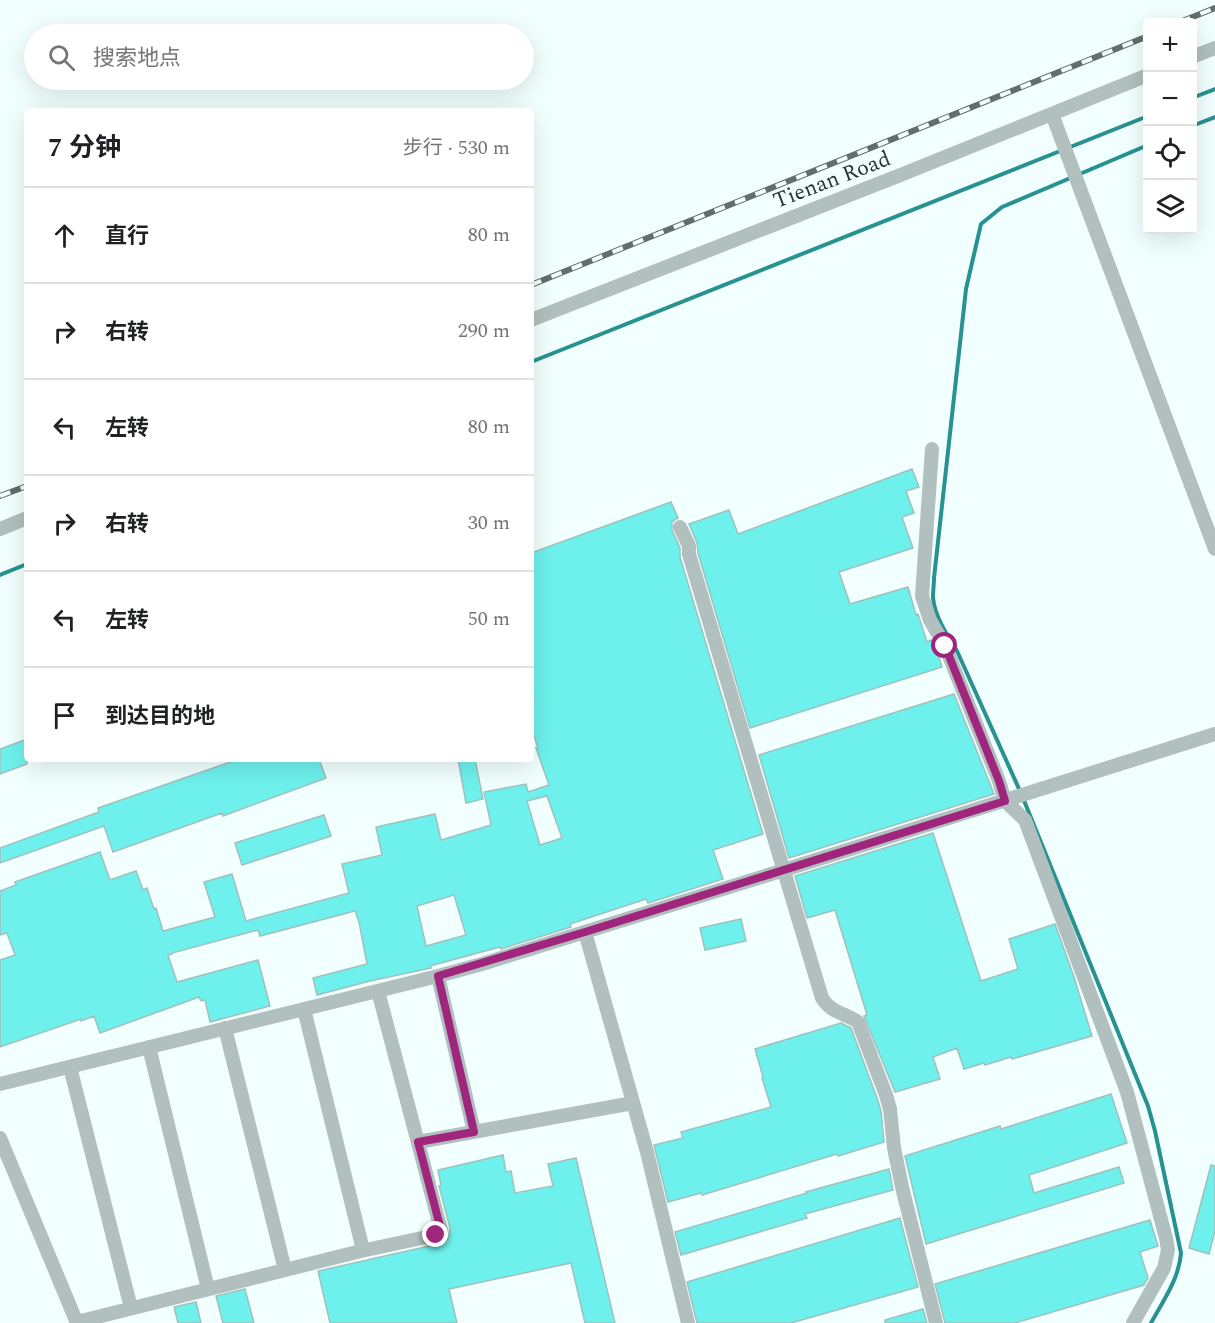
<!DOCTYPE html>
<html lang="zh">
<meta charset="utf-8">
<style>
body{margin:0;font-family:Spectral,"Noto Sans SC",serif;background:#f2f2f2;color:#202124}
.controls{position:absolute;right:18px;top:18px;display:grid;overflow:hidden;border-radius:6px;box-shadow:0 6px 24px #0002}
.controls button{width:54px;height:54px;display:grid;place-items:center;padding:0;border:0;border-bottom:2px solid #e0e0e0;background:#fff;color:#202124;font:30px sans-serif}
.stop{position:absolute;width:18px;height:18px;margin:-14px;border:4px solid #a0267d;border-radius:50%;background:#fff}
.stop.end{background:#a0267d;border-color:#fff;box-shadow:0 2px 6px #0008}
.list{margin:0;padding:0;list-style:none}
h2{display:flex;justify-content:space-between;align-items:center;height:78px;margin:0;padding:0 24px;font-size:26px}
h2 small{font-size:20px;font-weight:400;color:#757577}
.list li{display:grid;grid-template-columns:39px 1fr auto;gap:18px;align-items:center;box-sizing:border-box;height:96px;padding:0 24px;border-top:2px solid #e0e0e0}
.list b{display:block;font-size:22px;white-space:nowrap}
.list em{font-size:20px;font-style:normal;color:#757577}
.icon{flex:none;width:33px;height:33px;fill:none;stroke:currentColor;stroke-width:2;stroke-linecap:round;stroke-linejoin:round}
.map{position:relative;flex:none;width:1215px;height:1323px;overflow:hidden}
.search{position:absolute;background:#fff;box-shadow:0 6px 24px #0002;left:24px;top:24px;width:510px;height:66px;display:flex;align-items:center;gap:15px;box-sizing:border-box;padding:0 21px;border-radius:33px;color:#757577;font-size:22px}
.panel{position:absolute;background:#fff;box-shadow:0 6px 24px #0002;left:24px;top:108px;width:510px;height:654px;border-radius:6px}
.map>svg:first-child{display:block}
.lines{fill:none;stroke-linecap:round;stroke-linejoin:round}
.stream{stroke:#27928f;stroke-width:4}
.building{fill:#6ef1ec;stroke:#9fc0be;stroke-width:1.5;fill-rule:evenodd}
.minor{stroke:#b1bfbe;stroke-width:14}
.rail-casing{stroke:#606e6d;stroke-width:6}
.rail{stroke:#f1fffe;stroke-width:4;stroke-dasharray:11;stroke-linecap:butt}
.route{stroke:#a0267d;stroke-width:8}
.labels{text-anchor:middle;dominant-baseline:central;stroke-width:5;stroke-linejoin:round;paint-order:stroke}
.street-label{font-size:22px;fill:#293736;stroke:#f1fffe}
</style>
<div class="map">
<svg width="1215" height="1323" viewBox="0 0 1215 1323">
<rect width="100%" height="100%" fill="#f1fffe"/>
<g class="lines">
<path class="stream" d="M1192 98 1215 89
M1192 126 1215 117
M531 362 1148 116
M0 575 27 564
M1020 791 957 651C947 635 935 617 933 598 933 591 934 584 934 578L966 289 981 224 1002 207 1148 145
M1023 798 1148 1106 1155 1131 1181 1253C1179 1279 1163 1301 1151 1323"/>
</g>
<path class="building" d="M912 469 919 487 906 491 914 513 902 517 913 548 839 572 850 604 908 587 916 615 918 614 927 642 931 640 937 650 942 667 750 728 698 553 697 543 689 524 729 510 738 534Z
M671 502 678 518 672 522V530L680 548V557L763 834 713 850 723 879 648 903 646 899 570 924 571 927 504 948 501 949 500 947 430 966 431 968 370 981 317 995 313 978 367 964 359 922 355 911 260 936 258 930 172 953V954L168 955 177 982 258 960 270 1006 210 1022 205 1000 201 1001 199 997 100 1033 94 1016 81 1021V1019L0 1047V960L15 955 7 933 0 935V891L16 885 15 882 100 852 110 880 136 871 143 890 147 888 154 909 156 908 163 931 215 917 204 882 232 874 246 921 349 893 342 864 382 855 376 827 435 814 441 840 491 825 484 792 526 784 528 792 549 785 536 748H538L531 726V703L534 702 531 693V553ZM547 796 562 838 540 845 527 801ZM454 895 466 935 426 946 417 906Z
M954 694 994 794 789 858 759 755Z
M27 739V764L0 774V749Z
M239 759H319L326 778 223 816 222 813 113 852 104 826 0 863V848L99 812 98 808Z
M458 759H475L483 799 466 803Z
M324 815 331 836 242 865 235 843Z
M933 833 981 981 1018 969 1009 939 1055 924 1074 977 1092 1036 1012 1059 1011 1057 985 1065 984 1063 964 1069 957 1048 933 1057 940 1079 895 1092 864 1016 867 1015 835 910 807 918 795 876Z
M741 919 746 941 705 950 700 928Z
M841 1023 851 1028 877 1098 881 1111 884 1142 838 1156 837 1154 702 1195 701 1193 668 1202 654 1145 683 1138 681 1132 771 1107 762 1078 763 1077 755 1049Z
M1111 1094 1127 1143 1029 1175 1034 1193 1119 1167 1124 1183 926 1244 905 1156 1000 1126 1001 1129Z
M503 1155 506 1172 511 1171 515 1193 553 1186 548 1164 576 1158 615 1323H585L571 1263 449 1289 457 1323H330L318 1271 438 1244 445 1239 449 1238 450 1228 439 1186 441 1185 438 1170Z
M1211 1165 1215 1166V1231L1209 1254 1189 1248Z
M889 1169 893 1190 805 1214 807 1218 681 1255 675 1232 807 1193 806 1192Z
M900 1218 918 1287 791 1323H697L687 1282Z
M1150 1220 1158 1246 1140 1252 1148 1278 1144 1285 1015 1323H945L935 1284Z
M245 1289 254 1323H223L216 1296Z
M196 1302 201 1323H178L174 1307Z
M923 1309 927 1323H885V1320Z"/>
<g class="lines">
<path class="minor" d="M1192 57 1215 48
M1052 114 1215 549
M531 320 898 176 1148 75
M932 449 922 596 930 620 945 646 999 781 1005 801 1025 820 1127 1092 1166 1238 1168 1250 1164 1268 1133 1323
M680 527 689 546V554L822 998C831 1013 845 1013 858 1022L886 1095 890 1109 894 1148 902 1187 936 1323
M0 529 27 518
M585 932 647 1152 688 1323
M438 976 474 1132
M304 1009 363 1250
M225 1028 285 1270
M149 1047 208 1289
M70 1067 131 1308
M0 1084 438 976 482 964 784 870 1215 734
M0 1138 77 1323
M418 1142 633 1103
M77 1322 361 1251 436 1235 441 1230 378 991"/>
<g class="rail-casing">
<path id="rail" d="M1180 22 1215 8
M531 285 1148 36
M0 496 27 486"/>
</g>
<use href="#rail" class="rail"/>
</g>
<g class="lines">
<path class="route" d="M436 1235 441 1230 418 1142 474 1132 438 976 585 932 1005 801 999 781 945 646"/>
</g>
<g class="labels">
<g class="street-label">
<text transform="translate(832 180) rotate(-21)">Tienan Road</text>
</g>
</g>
</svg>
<div class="controls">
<button>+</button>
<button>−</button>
<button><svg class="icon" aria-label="locate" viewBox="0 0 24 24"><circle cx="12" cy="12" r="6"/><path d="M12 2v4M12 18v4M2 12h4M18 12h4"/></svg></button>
<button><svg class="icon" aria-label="layers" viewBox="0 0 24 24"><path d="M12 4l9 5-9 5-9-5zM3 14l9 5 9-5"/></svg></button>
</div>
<div class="stop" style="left:945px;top:646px"></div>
<div class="stop end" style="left:436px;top:1235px"></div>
<div class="search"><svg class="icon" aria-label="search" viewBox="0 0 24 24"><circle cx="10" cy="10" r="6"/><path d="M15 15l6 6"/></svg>搜索地点</div>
<section class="panel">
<h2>7 分钟<small>步行 · 530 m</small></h2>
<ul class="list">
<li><svg class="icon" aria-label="ahead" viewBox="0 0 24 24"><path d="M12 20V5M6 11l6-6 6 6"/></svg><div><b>直行</b></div><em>80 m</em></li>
<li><svg class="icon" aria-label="right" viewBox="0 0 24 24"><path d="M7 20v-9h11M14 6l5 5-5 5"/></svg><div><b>右转</b></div><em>290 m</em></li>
<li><svg class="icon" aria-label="left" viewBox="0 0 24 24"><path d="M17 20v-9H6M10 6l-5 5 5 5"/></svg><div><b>左转</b></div><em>80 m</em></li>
<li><svg class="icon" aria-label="right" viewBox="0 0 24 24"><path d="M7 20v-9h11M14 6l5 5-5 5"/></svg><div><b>右转</b></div><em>30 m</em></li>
<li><svg class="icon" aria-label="left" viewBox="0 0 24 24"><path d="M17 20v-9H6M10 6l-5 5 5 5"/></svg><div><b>左转</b></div><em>50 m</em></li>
<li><svg class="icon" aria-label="arrive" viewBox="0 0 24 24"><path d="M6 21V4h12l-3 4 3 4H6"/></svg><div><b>到达目的地</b></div></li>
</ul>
</section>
</div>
